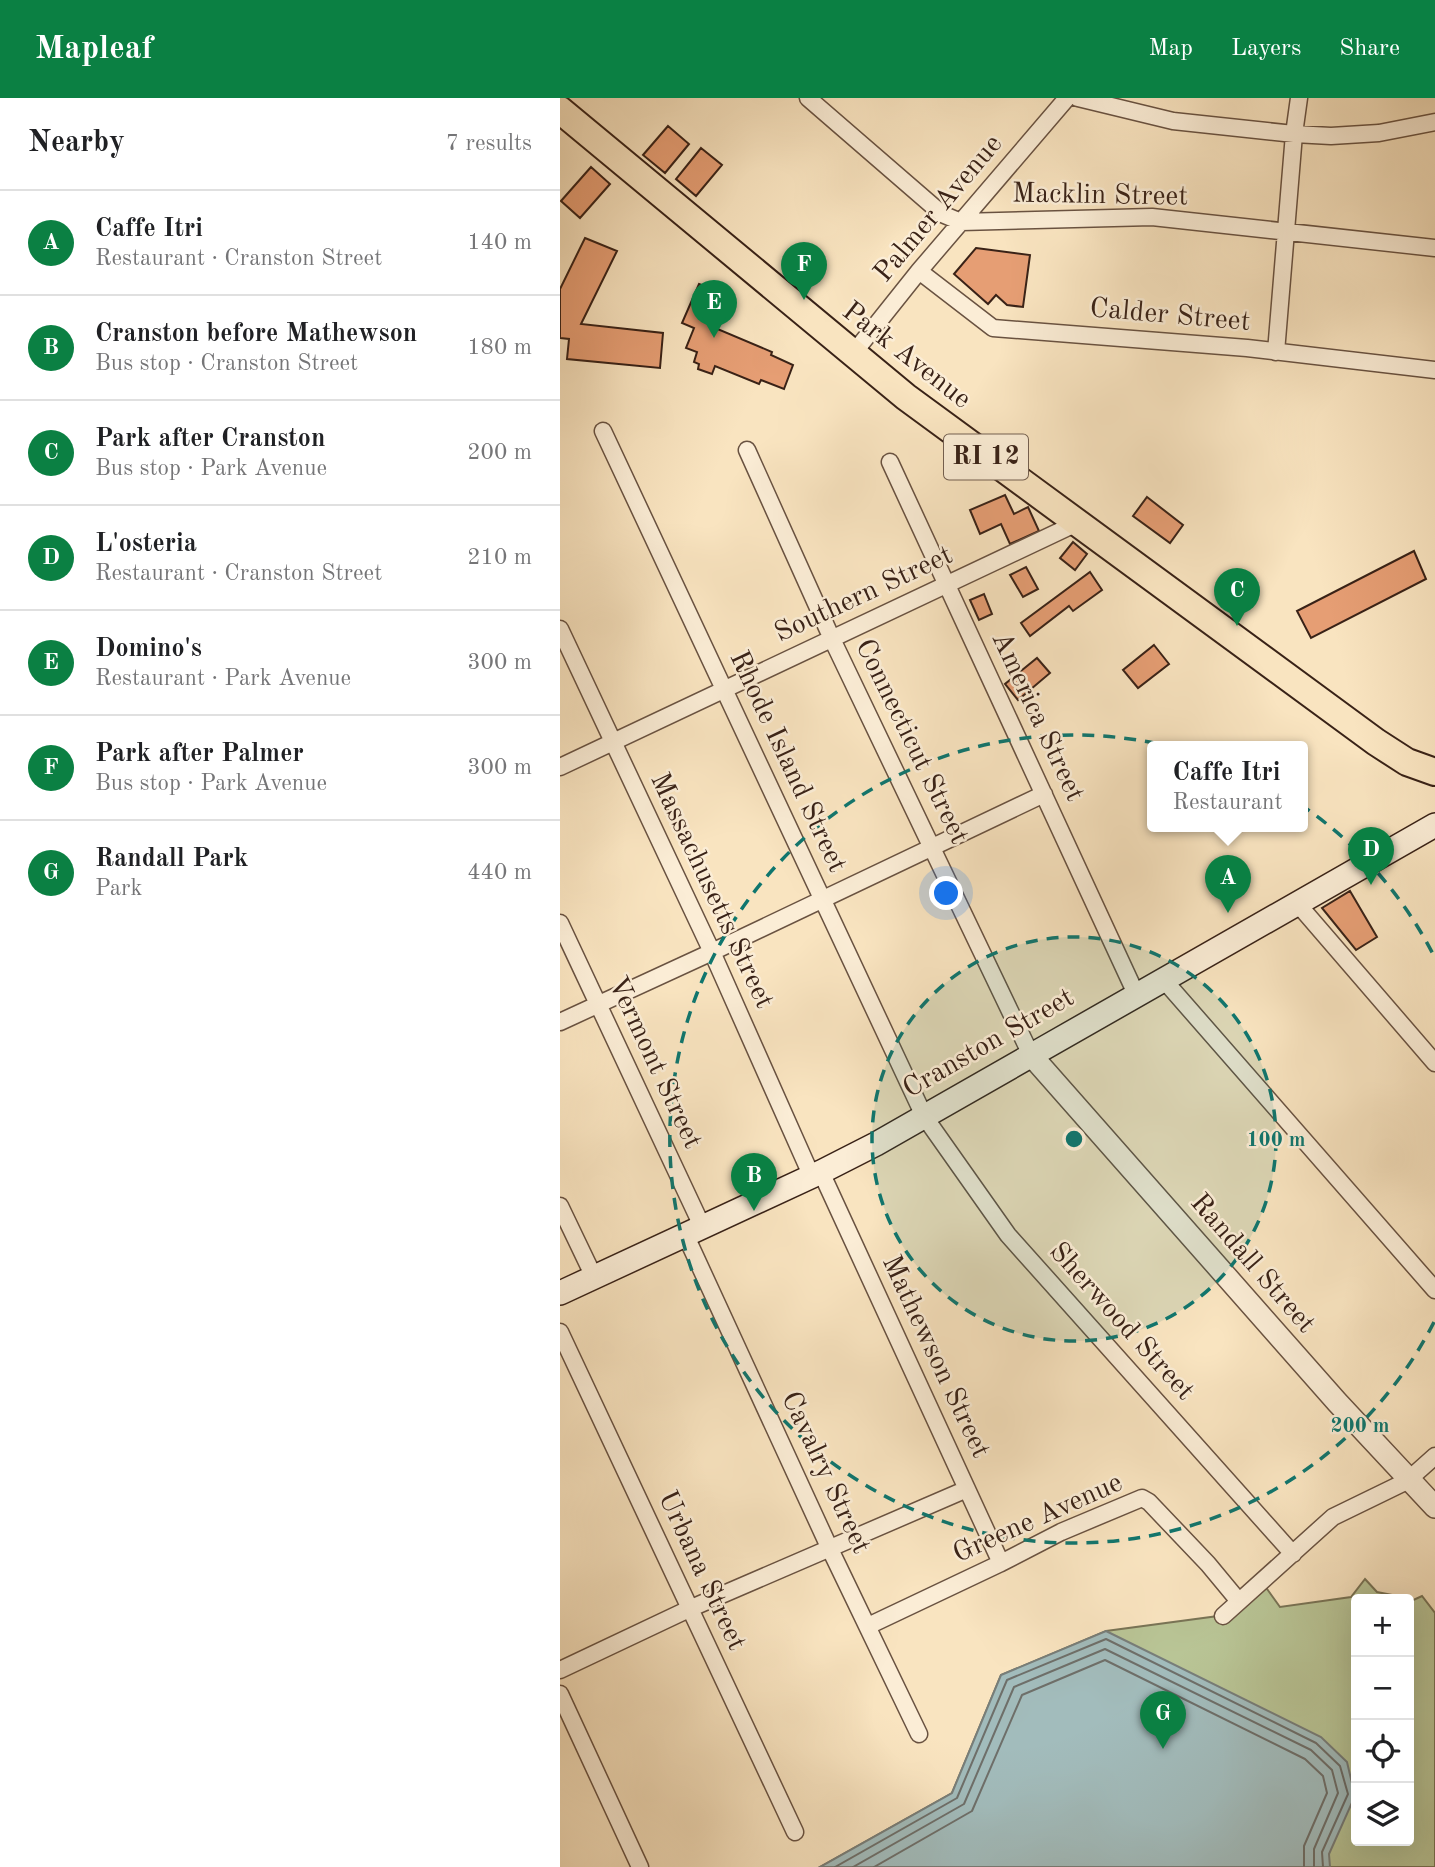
<!DOCTYPE html>
<meta charset="utf-8">
<style>
body{margin:0;font-family:"Old Standard TT",serif;background:#f6f6f6;color:#202124}
.controls{position:absolute;right:21px;bottom:21px;display:grid;overflow:hidden;border-radius:7px;box-shadow:0 7px 28px #0002}
.controls button{width:63px;height:63px;display:grid;place-items:center;padding:0;border:0;border-bottom:2px solid #e0e0e0;background:#fff;color:#202124;font:35px sans-serif}
.you{position:absolute;left:387px;top:796px;width:24px;height:24px;margin:-18px;border:5px solid #fff;border-radius:50%;background:#1a73e8;box-shadow:0 0 0 10px #1a73e833}
.badge{display:grid;place-items:center;width:46px;height:46px;border-radius:50%;background:#0b8043;color:#fff;font-size:23px;font-weight:700}
.pin{position:absolute;translate:-50% -58px;filter:drop-shadow(0 2px 4px #0008)}
.pin::after{content:'';position:absolute;top:37px;width:24px;height:21px;background:inherit;clip-path:polygon(0 0,100% 0,50% 100%)}
.popup{position:absolute;left:587px;top:643px;width:161px;height:91px;box-sizing:border-box;display:grid;place-content:center;border-radius:7px;background:#fff;filter:drop-shadow(0 2px 5px #0005);font-size:23px;white-space:nowrap;color:#757577}
.popup b{font-size:26px;color:#202124}
.popup::after{content:'';position:absolute;left:50%;top:100%;margin-left:-14px;border:14px solid transparent;border-top-color:#fff}
.list{margin:0;padding:0;list-style:none}
h2{display:flex;justify-content:space-between;align-items:center;height:91px;margin:0;padding:0 28px;font-size:30px}
h2 small{font-size:23px;font-weight:400;color:#757577}
.list li{display:grid;grid-template-columns:46px 1fr auto;gap:21px;align-items:center;box-sizing:border-box;height:105px;padding:0 28px;border-top:2px solid #e0e0e0}
.list b{display:block;font-size:26px;white-space:nowrap}
.list p{margin:0;font-size:23px;white-space:nowrap;color:#757577}
.list em{font-size:23px;font-style:normal;color:#757577}
.icon{flex:none;width:38px;height:38px;fill:none;stroke:currentColor;stroke-width:2;stroke-linecap:round;stroke-linejoin:round}
.map{position:relative;flex:none;width:875px;height:1769px;overflow:hidden}
header{display:flex;align-items:center;gap:42px;box-sizing:border-box;height:98px;padding:0 35px;background:#0b8043;color:#fff}
header strong{font-size:33px}
nav{display:flex;gap:38px;margin-inline-start:auto;font-size:24px}
main{display:flex}
aside{flex:1;background:#fff}
.map>svg:first-child{display:block}
.green{fill:#b9c596;stroke:#797456;stroke-width:2}
.water{fill:#a2bcbc;stroke:#787e7a;stroke-width:2}
.lines{fill:none;stroke-linecap:round;stroke-linejoin:round}
.shore{stroke:#6e6f6a;stroke-width:2}
.building{fill:#e69e74;stroke:#392217;stroke-width:2}
.minor-casing{stroke:#695241;stroke-width:19}
.tertiary-casing{stroke:#695241;stroke-width:24}
.secondary-casing{stroke:#392217;stroke-width:26}
.primary-casing{stroke:#392217;stroke-width:30}
.minor{stroke:#fbedd6;stroke-width:16}
.tertiary{stroke:#fbedd6;stroke-width:21}
.secondary{stroke:#fbedd6;stroke-width:23}
.primary{stroke:#f9e4c0;stroke-width:26}
.ring{fill:none;stroke:#0f766e;stroke-width:3.5;stroke-dasharray:12 9}
.labels{text-anchor:middle;dominant-baseline:central;stroke-width:5;stroke-linejoin:round;paint-order:stroke}
.shield{fill:#fbedd6;stroke:#735f50;stroke-width:2}
.shield-label{font-size:26px;font-weight:bold;fill:#392217}
.street-label{font-size:28px;fill:#392217;stroke:#fbedd6}
.centre{fill:#0f766e;stroke:#fbedd6;stroke-width:3.5}
.ring-label{font-size:21px;text-anchor:middle;font-weight:bold;fill:#0f766e;stroke:#fbedd6;stroke-width:5;stroke-linejoin:round;paint-order:stroke}
</style>
<header>
<strong>Mapleaf</strong>
<nav><a>Map</a><a>Layers</a><a>Share</a></nav>
</header>
<main>
<aside>
<h2>Nearby<small>7 results</small></h2>
<ul class="list">
<li><span class="badge">A</span><div><b>Caffe Itri</b><p>Restaurant · Cranston Street</p></div><em>140 m</em></li>
<li><span class="badge">B</span><div><b>Cranston before Mathewson</b><p>Bus stop · Cranston Street</p></div><em>180 m</em></li>
<li><span class="badge">C</span><div><b>Park after Cranston</b><p>Bus stop · Park Avenue</p></div><em>200 m</em></li>
<li><span class="badge">D</span><div><b>L'osteria</b><p>Restaurant · Cranston Street</p></div><em>210 m</em></li>
<li><span class="badge">E</span><div><b>Domino's</b><p>Restaurant · Park Avenue</p></div><em>300 m</em></li>
<li><span class="badge">F</span><div><b>Park after Palmer</b><p>Bus stop · Park Avenue</p></div><em>300 m</em></li>
<li><span class="badge">G</span><div><b>Randall Park</b><p>Park</p></div><em>440 m</em></li>
</ul>
</aside>
<div class="map">
<svg width="875" height="1769" viewBox="0 0 875 1769">
<rect width="100%" height="100%" fill="#f9e4c0"/>
<filter id="stains"><feTurbulence type="fractalNoise" baseFrequency=".00286" numOctaves="4"/><feColorMatrix values="0 0 0 0 .2 0 0 0 0 .09 0 0 0 0 .02 0 0 0 .5 -.17"/></filter>
<radialGradient id="worn" r=".72"><stop offset=".6" stop-color="#630" stop-opacity="0"/><stop offset="1" stop-color="#630" stop-opacity=".3"/></radialGradient>
<path class="green" d="M805 1481 817 1494 832 1497 838 1501H796V1743H849V1504L862 1498 875 1515V1769H260L392 1695 441 1577 546 1533 658 1518 702 1484 720 1509 791 1499Z"/>
<path class="water" d="M546 1533 761 1639 787 1664 795 1698 769 1756 770 1769H260L392 1695 441 1577Z"/>
<g class="lines">
<path class="shore" d="M275 1769 397 1700 447 1582 546 1541 756 1645 780 1668 788 1696 762 1754 763 1769
M293 1769 404 1706 454 1589 545 1551 751 1652 772 1672 778 1695 754 1751V1769
M314 1769 412 1713 462 1597 545 1562 745 1661 763 1678 767 1695 744 1748V1769"/>
</g>
<path class="building" d="M108 28 129 46 105 75 83 57Z
M141 50 162 67 136 98 116 81Z
M31 69 50 86 20 120 1 103Z
M25 140 57 153 21 226 103 235 100 270 7 261 9 241 0 240V191Z
M416 150 470 157 463 209 447 207 436 197 428 206 394 176Z
M139 186 167 197 155 230 212 254 211 257 233 267 224 291 201 282 199 286 155 268 152 276 138 271 139 266 134 264 137 254 126 250 134 230 122 225Z
M445 397 454 416 468 409 479 433 450 446 441 426 420 436 410 412Z
M587 399 623 427 610 445 573 418Z
M513 444 527 456 515 472 500 460Z
M854 453 866 481 751 540 737 513Z
M466 469 478 491 463 499 450 477Z
M530 474 542 492 513 513 509 508 470 538 461 525Z
M424 496 432 516 419 522 410 502Z
M594 547 609 566 578 590 563 572Z
M477 560 490 575 458 602 445 586Z
M790 793 817 839 796 852 762 810Z"/>
<g class="lines">
<g class="minor-casing">
<path id="minor" d="M248 0 382 116 401 124 592 119 875 150
M518 0 613 23 734 36 771 38 819 35 875 24
M359 173 433 230 687 250 875 272
M716 254 734 36 739 0
M292 257 359 173 507 0
M43 333 364 1018 448 1137 733 1456
M187 352 272 541 471 957
M330 364 576 896
M0 531 152 854 252 1079
M0 669 517 425
M737 805 875 965
M0 825 142 1128
M603 881 875 1192
M0 924 152 854 484 696
M261 1074 441 1465
M0 1108 34 1179
M125 1136 269 1449 359 1636
M0 1234 235 1734
M663 1518 773 1419 847 1383 875 1358
M308 1528 441 1465 501 1434 582 1400 589 1404 648 1466 677 1501
M0 1572 129 1511 407 1391
M0 1596 80 1769"/>
</g>
<g class="tertiary-casing">
<path id="tertiary" d="M471 957 777 1304 875 1409"/>
</g>
<g class="secondary-casing">
<path id="secondary" d="M0 1195 261 1074 316 1046 875 727"/>
</g>
<g class="primary-casing">
<path id="primary" d="M0 12 346 299 816 644 847 664 875 674"/>
</g>
<use href="#minor" class="minor"/>
<use href="#tertiary" class="tertiary"/>
<use href="#secondary" class="secondary"/>
<use href="#primary" class="primary"/>
</g>
<circle cx="514" cy="1041" r="202" fill="#0f766e" fill-opacity=".12"/>
<g class="ring">
<circle cx="514" cy="1041" r="202"/>
<path d="M874 1224A404 404 0 1 1 874 858"/>
</g>
<g class="labels">
<rect class="shield" x="384" y="336.5" width="84" height="45" rx="5"/>
<g class="shield-label">
<text x="426" y="359">RI 12</text>
</g>
<g class="street-label">
<text transform="translate(540 98) rotate(1)">Macklin Street</text>
<text transform="translate(379 111) rotate(-50)">Palmer Avenue</text>
<text transform="translate(610 218) rotate(5)">Calder Street</text>
<text transform="translate(346 258) rotate(38)">Park Avenue</text>
<text transform="translate(304 497) rotate(-25)">Southern Street</text>
<text transform="translate(477 619) rotate(65)">America Street</text>
<text transform="translate(351 644) rotate(64)">Connecticut Street</text>
<text transform="translate(227 664) rotate(65)">Rhode Island Street</text>
<text transform="translate(151 793) rotate(65)">Massachusetts Street</text>
<text transform="translate(429 946) rotate(-30)">Cranston Street</text>
<text transform="translate(94 965) rotate(65)">Vermont Street</text>
<text transform="translate(692 1166) rotate(49)">Randall Street</text>
<text transform="translate(561 1224) rotate(48)">Sherwood Street</text>
<text transform="translate(375 1259) rotate(65)">Mathewson Street</text>
<text transform="translate(265 1375) rotate(65)">Cavalry Street</text>
<text transform="translate(478 1421) rotate(-24)">Greene Avenue</text>
<text transform="translate(141 1473) rotate(65)">Urbana Street</text>
</g>
</g>
<circle cx="514" cy="1041" r="10" class="centre"/>
<g class="ring-label">
<text x="716" y="1048">100 m</text>
<text x="800" y="1334">200 m</text>
</g>
<rect width="100%" height="100%" filter="url(#stains)"/>
<rect width="100%" height="100%" fill="url(#worn)"/>
</svg>
<div class="controls">
<button>+</button>
<button>−</button>
<button><svg class="icon" aria-label="locate" viewBox="0 0 24 24"><circle cx="12" cy="12" r="6"/><path d="M12 2v4M12 18v4M2 12h4M18 12h4"/></svg></button>
<button><svg class="icon" aria-label="layers" viewBox="0 0 24 24"><path d="M12 4l9 5-9 5-9-5zM3 14l9 5 9-5"/></svg></button>
</div>
<div class="you"></div>
<div class="pin badge" style="left:668px;top:815px">A</div>
<div class="popup"><b>Caffe Itri</b>Restaurant</div>
<div class="pin badge" style="left:194px;top:1113px">B</div>
<div class="pin badge" style="left:677px;top:528px">C</div>
<div class="pin badge" style="left:811px;top:787px">D</div>
<div class="pin badge" style="left:154px;top:240px">E</div>
<div class="pin badge" style="left:244px;top:202px">F</div>
<div class="pin badge" style="left:603px;top:1651px">G</div>
</div>
</main>
